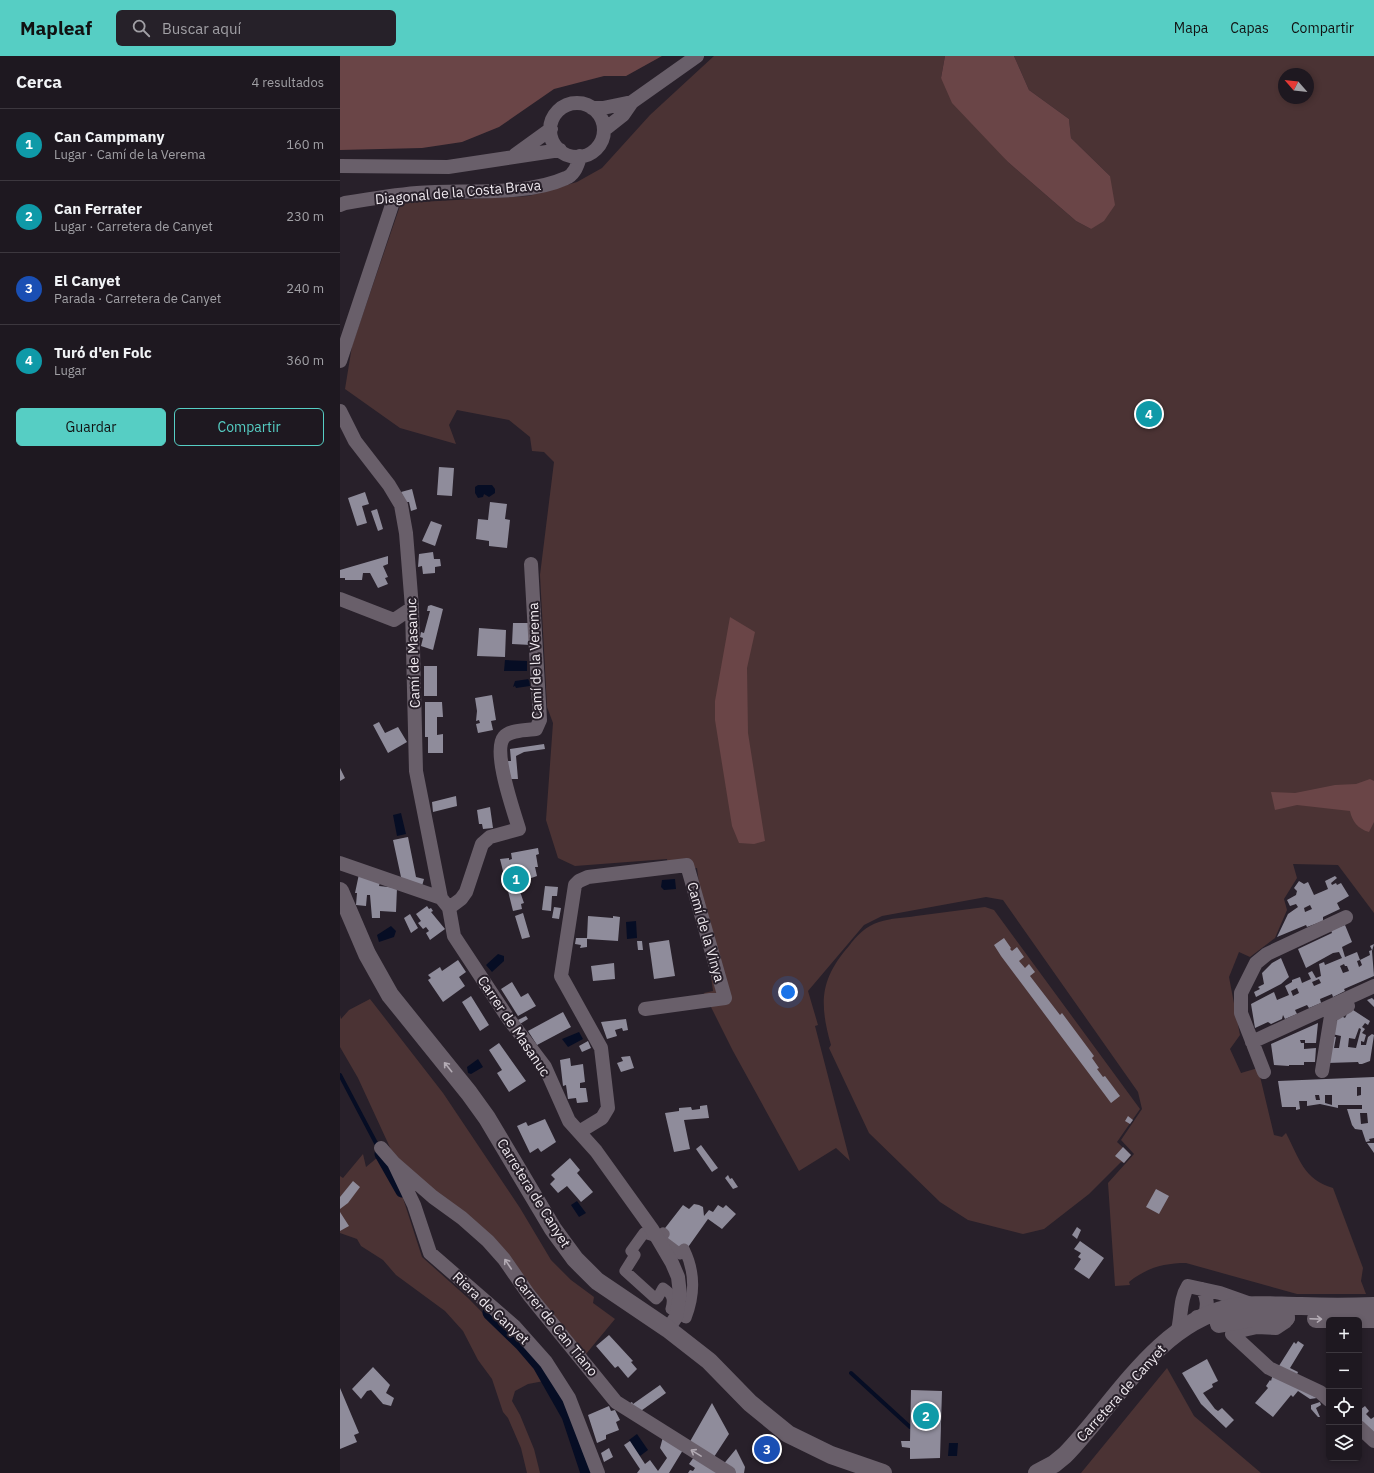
<!DOCTYPE html>
<html lang="es">
<meta charset="utf-8">
<style>
body{margin:0;font-family:"IBM Plex Sans",sans-serif;background:#262129;color:#f1f3f6}
.controls{position:absolute;right:12px;bottom:12px;display:grid;overflow:hidden;border-radius:6px;box-shadow:0 2px 6px #0003}
.controls button{width:36px;height:36px;display:grid;place-items:center;padding:0;border:0;border-bottom:1px solid #3c373e;background:#1e1820;color:#f1f3f6;font:20px sans-serif}
.compass{position:absolute;left:938px;top:12px;width:36px;height:36px;border-radius:50%;background:#1e1820;box-shadow:0 2px 6px #0003;rotate:298deg}
.you{position:absolute;left:448px;top:936px;width:14px;height:14px;margin:-10px;border:3px solid #fff;border-radius:50%;background:#1a73e8;box-shadow:0 0 0 6px #1a73e833}
.badge{display:grid;place-items:center;width:26px;height:26px;border-radius:50%;background:#56cec4;color:#fff;font-size:13px;font-weight:700}
.pin{position:absolute;translate:-50% -50%;border:2px solid #fff;box-shadow:0 1px 4px #0006}
.list{margin:0;padding:0;list-style:none}
h2{display:flex;justify-content:space-between;align-items:center;height:52px;margin:0;padding:0 16px;font-size:17px}
h2 small{font-size:13px;font-weight:400;color:#a1a0a5}
.list li{display:grid;grid-template-columns:26px 1fr auto;gap:12px;align-items:center;box-sizing:border-box;height:72px;padding:0 16px;border-top:1px solid #3c373e}
.list b{display:block;font-size:15px;white-space:nowrap}
.list p{margin:0;font-size:13px;white-space:nowrap;color:#a1a0a5}
.list em{font-size:13px;font-style:normal;color:#a1a0a5}
.actions{display:flex;gap:8px;padding:12px 16px}
.actions a{flex:1;padding:9px 0;border:1px solid #56cec4;border-radius:6px;text-align:center;font-size:14px;color:#56cec4}
.actions .main{background:#56cec4;color:#111}
.icon{flex:none;width:22px;height:22px;fill:none;stroke:currentColor;stroke-width:2;stroke-linecap:round;stroke-linejoin:round}
.map{position:relative;flex:none;width:1034px;height:1417px;overflow:hidden}
header{display:flex;align-items:center;gap:24px;box-sizing:border-box;height:56px;padding:0 20px;background:#56cec4;color:#111}
header strong{font-size:19px}
nav{display:flex;gap:22px;margin-inline-start:auto;font-size:14px}
.search{width:280px;height:36px;background:#262129;display:flex;align-items:center;gap:10px;box-sizing:border-box;padding:0 14px;border-radius:6px;color:#a1a0a5;font-size:15px}
main{display:flex}
aside{flex:1;background:#1e1820}
.map>svg:first-child{display:block}
.green{fill:#4b3334;fill-rule:evenodd}
.forest{fill:#6a4547}
.water{fill:#060d24}
.lines{fill:none;stroke-linecap:round;stroke-linejoin:round}
.stream{stroke:#060d24;stroke-width:4}
.canal{stroke:#060d24;stroke-width:13}
.building{fill:#8f8c9b;fill-rule:evenodd}
.pedestrian{stroke:#695f6a;stroke-width:11}
.minor{stroke:#695f6a;stroke-width:14}
.tertiary{stroke:#695f6a;stroke-width:18}
.oneway{stroke:#b3abb4}
.labels{text-anchor:middle;dominant-baseline:central;stroke-width:4;stroke-linejoin:round;paint-order:stroke}
.street-label{font-size:14px;fill:#f0eaf0;stroke:#28202a}
</style>
<header>
<strong>Mapleaf</strong>
<div class="search"><svg class="icon" aria-label="search" viewBox="0 0 24 24"><circle cx="10" cy="10" r="6"/><path d="M15 15l6 6"/></svg>Buscar aquí</div>
<nav><a>Mapa</a><a>Capas</a><a>Compartir</a></nav>
</header>
<main>
<aside>
<h2>Cerca<small>4 resultados</small></h2>
<ul class="list">
<li><span class="badge" style="background:#0f9aa8">1</span><div><b>Can Campmany</b><p>Lugar · Camí de la Verema</p></div><em>160 m</em></li>
<li><span class="badge" style="background:#0f9aa8">2</span><div><b>Can Ferrater</b><p>Lugar · Carretera de Canyet</p></div><em>230 m</em></li>
<li><span class="badge" style="background:#1a4fb4">3</span><div><b>El Canyet</b><p>Parada · Carretera de Canyet</p></div><em>240 m</em></li>
<li><span class="badge" style="background:#0f9aa8">4</span><div><b>Turó d'en Folc</b><p>Lugar</p></div><em>360 m</em></li>
</ul>
<div class="actions"><a class="main">Guardar</a><a>Compartir</a></div>
</aside>
<div class="map">
<svg width="1034" height="1417" viewBox="0 0 1034 1417">
<rect width="100%" height="100%" fill="#28202a"/>
<path class="green" d="M374 0H605L601 22 668 106 736 165 751 173 770 120 731 82 729 63 689 34 674 0H1034V857L998 809 953 808 957 822 944 843 947 854 935 882 910 901 899 896 889 921 900 979 890 993 901 1017 918 1012 934 1079 942 1081 946 1077C959 1102 964 1124 993 1132L1023 1212 1021 1225 1026 1238H957L846 1207C824 1207 806 1212 789 1226L790 1229 775 1230 768 1127 794 1098 781 1084 802 1053 798 1036 663 844 646 841 542 860 524 869 468 935 478 969 475 970 510 1105 496 1092 459 1115 393 995 364 937 373 935 357 812 329 817 327 803 235 810 218 802 206 764 213 667 207 651 200 519 214 406 204 396 192 395 190 381 169 364 117 354 109 369 116 388 60 372 5 333 12 290 61 147 189 140 237 126 262 112 310 59ZM944 18H968V42H944Z
M645 851 654 854 800 1053 777 1086 791 1099 784 1107 781 1106 749 1138 704 1173 683 1178 628 1164 600 1146 529 1077 489 992 491 989C479 947 480 923 509 890 517 879 526 870 539 866 551 862 564 862 576 860 599 857 622 854 645 851Z
M30 943 103 1037 180 1152 211 1204 231 1224 254 1241 253 1247 275 1263 246 1298 190 1233 53 1098 18 1022 0 991V959L1 963 9 954Z
M23 1098 26 1111 38 1101 62 1139 82 1201 128 1242 196 1311 204 1325 188 1328 175 1335 172 1345 180 1359 194 1393 200 1417H187L181 1392 168 1362 163 1356 152 1323 138 1304 123 1275 105 1255 56 1219 43 1204 21 1190 17 1183 0 1177V1120L3 1122Z
M827 1312 854 1360 921 1417H741Z"/>
<path class="forest" d="M0 0H322L286 20H264L214 33 159 71 122 86 82 92 0 94Z
M605 0H674L689 34 729 63 731 82 770 120 775 149 764 165 751 173 736 165 668 106 612 47 601 22Z
M390 561 415 576 407 612 408 677 425 785 414 788 399 787 392 770 375 664V645Z
M1030 723 1034 725V766L1029 776C1018 773 1012 765 1010 755L957 749 935 754 931 736 955 737 995 729 1016 728Z"/>
<path class="water" d="M138 429H152L155 433V437L149 441 144 438 143 441 138 442 135 437V431Z
M165 604 187 605V615H164Z
M189 623 190 630 176 632 175 630 173 631 175 625Z
M61 757 66 778 57 780 53 759Z
M335 823 336 833 324 834 321 831 322 824Z
M296 865 297 882 287 883 286 866Z
M51 870 56 875 54 881 39 886 37 879Z
M158 898 164 900V905L152 916 146 909Z
M239 976 243 983 228 991 222 983Z
M138 1003 143 1011 131 1018 128 1017 127 1011Z
M237 1145 246 1157 239 1161 231 1149Z
M297 1378 308 1394 300 1400 289 1384Z
M609 1387H618L617 1400H608Z"/>
<g class="lines">
<path class="stream" d="M0 1019 37 1089
M511 1317 570 1371"/>
<path class="canal" d="M41 1098 62 1135
M149 1257 181 1288 199 1309 228 1360 247 1417"/>
</g>
<path class="building" d="M99 411 114 412 112 440 97 439Z
M72 433 77 453 71 455 69 446H66L61 436Z
M25 436 29 448 22 450 27 467 17 470 8 442Z
M150 446 167 448 165 463 170 464 167 492 149 490V485L136 483 138 463 148 464Z
M37 453 43 473 38 475 31 455Z
M91 465 102 469 95 490 82 485Z
M93 496 94 503H100L101 510 95 511V517L83 518 82 510 78 511 79 498Z
M48 500V508L43 510 48 521 45 522 48 528 38 532 30 517H23L22 524H5V522H0V514Z
M91 549 103 553 93 594 81 590 83 582 80 581 81 576 84 577 90 555H87L88 550Z
M173 567H191V589L172 588Z
M139 572 166 574 165 601 137 600Z
M84 610H97V640H84Z
M152 639 156 664 151 665 153 674 138 677 136 668 140 667 139 664 136 665 137 655 135 642Z
M85 646H102L103 661H97V679L103 678V697H88V681H85Z
M39 666 45 677 58 671 67 686 48 697 33 669Z
M204 688 205 693 184 696 176 700 178 723H171L167 705H171L170 693Z
M0 712 5 722 0 725Z
M116 740 117 750 93 756 92 746Z
M150 751 153 772 143 773 142 768H139L137 754Z
M68 781 76 821 84 823 82 830 63 825 61 821 53 784Z
M198 792 199 798 196 799 198 811H195L197 820 177 827 184 847 181 848 182 853 173 855 160 803 169 802V804L172 803 171 797Z
M19 818 40 826 39 830 57 832 56 856 40 855V862H32L30 839H27L26 850 16 849 17 837H15Z
M995 820 997 822 991 827 992 829 996 827 997 829 1001 827 1009 840 997 847 1000 853 983 861V865L967 871 966 869 937 881 948 858 958 851 956 848 950 850 947 844 956 839 957 835 954 832 959 825 964 828 968 826 974 839 988 833 985 825ZM970 849 972 853 965 856 964 852Z
M205 830 218 831 217 840H212L211 855 202 854Z
M87 850 89 853 91 852 93 855 91 856 105 873 90 884 86 877 89 875 86 871 83 873 78 867 81 865 76 858Z
M214 851 221 852 219 863 212 862Z
M183 857 190 881 182 883 175 860Z
M70 858 78 872 71 877 64 862Z
M248 860 273 862V860L280 861 278 885 247 883V891L240 892 241 889 235 888 236 882H247Z
M1005 869 1012 886 1002 891 1005 901 1017 896 1020 904 1017 905 1019 911 1022 909 1020 904 1030 899 1029 895 1032 894 1030 890 1034 888 1032 895 1034 920 1004 933 1005 935 993 941 992 938 980 943 981 947 969 952 967 949 955 954 957 958 945 963 943 959 942 963 931 968 928 966 915 972 911 948 934 936 937 944 949 939 945 930 952 926V924L960 921 962 927 971 923 968 917 972 915 976 922 981 920 979 908 984 906 985 909 1002 902 999 896 993 897 966 912 958 893 992 877 991 874ZM1004 908 1005 910H1007L1009 915 1003 917 1000 910ZM979 923 981 927 974 930 972 926ZM957 932 959 937 953 940 951 935Z
M664 882 671 892 670 893 672 895 677 891 684 901 679 905 685 912 689 908 695 916 690 920 720 959 722 957 754 1000 752 1002 759 1012 757 1013 763 1021 765 1020 780 1040 771 1047 661 900 654 889Z
M329 884 335 920 314 923 309 887Z
M297 885H302L303 894H298Z
M941 902 949 921 941 928 916 941 914 936 920 933 918 931 924 928 922 917 932 907Z
M118 904 126 916 119 921 125 930 103 946 88 924 91 922 88 919 100 911 102 915Z
M274 907 275 923 253 925 251 910Z
M172 926 181 941 188 937 196 950 178 960 161 933Z
M131 940 149 969 140 975 122 946Z
M1032 942 1034 944V951L1027 944Z
M1010 952 1030 965 1028 969 1025 967 1022 971 1025 973 1022 977 1026 979 1024 986 1021 985V989H1026L1028 981 1032 978 1034 979 1030 1005 1022 1008H1019L1018 1006 987 1007 991 980 996 981 994 992H999L1001 980 992 978 999 959 1005 962ZM1019 972 1021 973 1016 992 1008 991 1009 982 1015 983Z
M223 956 231 971 197 989 188 975Z
M186 960 188 963 180 968 178 964Z
M286 963 288 974 283 975 282 972 275 974 277 980 267 983 261 966Z
M978 967 976 987H965V984H960L961 987H964V993L976 992 975 1006H964V1009H949V1010L934 1009 931 988Z
M248 985 251 992 242 996 239 990Z
M159 987 186 1025 169 1036 157 1017 162 1014 149 994Z
M290 1000 294 1012 281 1016 277 1007 283 1005 281 1001Z
M230 1002 231 1010 243 1008 245 1026 240 1027V1032H246L248 1046 237 1047 236 1042 228 1043 226 1029 223 1030 220 1004Z
M1034 1021V1082L1029 1083 1030 1085 1026 1086 1022 1074 1015 1073 1012 1069 1007 1053H1022V1049H998V1052L980 1048 967 1050V1045H959L960 1053 956 1054V1051H942L938 1025ZM1017 1031H1021V1039L1017 1040ZM975 1039H979L980 1044H976ZM985 1039H992V1049L985 1047ZM1020 1057H1027L1028 1067 1021 1068Z
M367 1049 369 1062 344 1064 350 1093 334 1096 325 1057 339 1055V1052L351 1051 352 1054 360 1053V1050Z
M788 1060 793 1064 790 1068 785 1065Z
M205 1063 216 1086 201 1096 198 1092 190 1097 177 1070 186 1066 188 1070Z
M1027 1087H1034V1097Z
M361 1089 378 1112 372 1116 356 1093Z
M783 1091 791 1099 784 1107 775 1100Z
M230 1102 240 1114 237 1117 253 1136 241 1146 227 1130 218 1137 210 1128 215 1123 211 1119Z
M388 1119 390 1123 392 1122 398 1131 393 1133 385 1122Z
M13 1125 20 1131 8 1147 0 1153V1141Z
M816 1133 829 1140 819 1158 806 1151Z
M354 1148 359 1149 363 1151 364 1160 369 1154 373 1156 378 1149 383 1152 386 1149 396 1158 382 1173 368 1163 346 1194 340 1198 322 1176 343 1149 349 1153Z
M0 1156 9 1170 0 1175Z
M737 1171 741 1174 737 1183 732 1179Z
M740 1185 764 1202 749 1223 734 1213 741 1203 738 1201 741 1197 734 1193Z
M269 1279 293 1305 291 1306 297 1313 288 1322 278 1310 275 1312 256 1290Z
M958 1285 964 1289 950 1312 958 1316 956 1321 937 1313 954 1286 956 1288Z
M867 1303 878 1325 872 1328 873 1331 863 1337 875 1353 878 1355 882 1352 894 1364 886 1372 861 1348 842 1317Z
M33 1311 50 1329 46 1337 54 1342 51 1350 43 1348 31 1334 27 1335 21 1343 12 1333Z
M933 1318 977 1342 970 1343 958 1335 953 1341 951 1339 933 1361 915 1347 928 1332 926 1330 930 1324 931 1325Z
M320 1329 326 1337 298 1357 286 1349 292 1346 293 1348Z
M0 1332 19 1377 14 1379 17 1386 0 1393Z
M571 1334 602 1335 600 1402 570 1403V1392L562 1391 561 1385H570Z
M980 1346 981 1349 976 1352 980 1361H978L971 1353V1349Z
M372 1347 389 1378 372 1404 348 1389Z
M269 1350 271 1355 275 1354 280 1364 276 1366 279 1374 266 1379V1383L257 1387 248 1359Z
M1025 1350 1029 1355 1026 1358 1031 1363 1034 1361V1381L1019 1367V1351L1021 1353Z
M323 1381 343 1394 329 1417H297L300 1413 284 1389 290 1385 305 1408 310 1404 318 1415 327 1402 320 1392Z
M269 1392 273 1401 264 1406 261 1397Z
M396 1393 405 1411 404 1417H393L382 1410Z
M354 1401 382 1417H348L350 1414 353 1415 355 1412 349 1408Z"/>
<g class="lines">
<path class="pedestrian" d="M304 1177 317 1181 323 1177 324 1178 320 1183 340 1198 344 1193C355 1215 355 1239 346 1262L331 1253C334 1242 332 1238 323 1232L318 1241 316 1243 285 1215 295 1199 291 1195Z"/>
<path class="minor" d="M210 74a27 27 0 1 1 54 0a27 27 0 1 1-54 0Z
M252 52H263L292 46 357 0
M264 74 283 59 292 46
M175 99 211 73
M0 110 108 111 220 94
M0 149 5 147C29 143 53 139 77 137 123 133 184 141 226 122 234 119 238 109 240 100
M0 305 55 140
M0 355 15 385 49 429 61 449 66 477 72 552 76 715 101 842 109 852 114 880 168 962 205 1011 229 1065 256 1095 312 1173 332 1207 338 1221 340 1238 336 1261 328 1273
M0 543 54 564 72 552
M0 807 101 842
M109 852 121 843 126 836 142 788 150 781 179 773C174 756 152 695 164 681 170 674 186 674 196 673L200 664 191 508
M912 986 1034 930
M982 1015 991 960 1008 950
M924 1016 901 957V937L916 907 927 898 1006 861
M239 1076 262 1062 268 1052 261 992 221 920 235 829 239 825 248 821 347 809 385 942 305 953
M41 1092 54 1107 74 1149 90 1197 174 1270 206 1306 229 1342 258 1417
M54 1107 93 1141 122 1162 148 1185 164 1203 189 1239 276 1346 389 1417
M857 1261H864C868 1252 868 1241 862 1233
M948 1262 945 1266 936 1272 917 1271 899 1275 892 1278 929 1312 980 1336 989 1344
M837 1278C842 1262 839 1244 848 1230L880 1237 911 1248
M1019 1371 1034 1385"/>
<path class="tertiary" d="M0 835 27 898 50 939 129 1037 147 1062 213 1173 235 1203 257 1225 328 1273 369 1305 410 1347 448 1378 491 1399 543 1417
M976 1263H1034
M879 1268 913 1262H946
M697 1417 714 1408 725 1399C773 1350 817 1268 889 1252 913 1247 937 1250 961 1250 986 1251 1010 1251 1034 1250"/>
</g>
<defs><path id="oneway-shaft" d="M-6 0H5M1.5-3L5.5 0L1.5 3" fill="none" stroke-width="1.6" stroke-linecap="round" stroke-linejoin="round"/></defs>
<g class="oneway">
<use href="#oneway-shaft" transform="translate(108 1011) rotate(-129)"/>
<use href="#oneway-shaft" transform="translate(168 1208) rotate(-124)"/>
<use href="#oneway-shaft" transform="translate(976 1263) rotate(2)"/>
<use href="#oneway-shaft" transform="translate(356 1397) rotate(-149)"/>
</g>
<g class="labels">
<g class="street-label">
<text transform="translate(118 136) rotate(-5)">Diagonal de la Costa Brava</text>
<text transform="translate(73 597) rotate(-92)">Camí de Masanuc</text>
<text transform="translate(195 605) rotate(-92)">Camí de la Verema</text>
<text transform="translate(366 876) rotate(74)">Camí de la Vinya</text>
<text transform="translate(174 970) rotate(56)">Carrer de Masanuc</text>
<text transform="translate(194 1137) rotate(58)">Carretera de Canyet</text>
<text transform="translate(151 1252) rotate(43)">Riera de Canyet</text>
<text transform="translate(216 1270) rotate(51)">Carrer de Can Tiano</text>
<text transform="translate(781 1337) rotate(-48)">Carretera de Canyet</text>
</g>
</g>
</svg>
<div class="controls">
<button>+</button>
<button>−</button>
<button><svg class="icon" aria-label="locate" viewBox="0 0 24 24"><circle cx="12" cy="12" r="6"/><path d="M12 2v4M12 18v4M2 12h4M18 12h4"/></svg></button>
<button><svg class="icon" aria-label="layers" viewBox="0 0 24 24"><path d="M12 4l9 5-9 5-9-5zM3 14l9 5 9-5"/></svg></button>
</div>
<svg class="compass" viewBox="-18 -18 36 36"><path d="M0-13l5 13h-10z" fill="#e53935"/><path d="M0 13l5-13h-10z" fill="#a1a0a5"/></svg>
<div class="you"></div>
<div class="pin badge" style="left:176px;top:823px;background:#0f9aa8">1</div>
<div class="pin badge" style="left:586px;top:1360px;background:#0f9aa8">2</div>
<div class="pin badge" style="left:427px;top:1393px;background:#1a4fb4">3</div>
<div class="pin badge" style="left:809px;top:358px;background:#0f9aa8">4</div>
</div>
</main>
